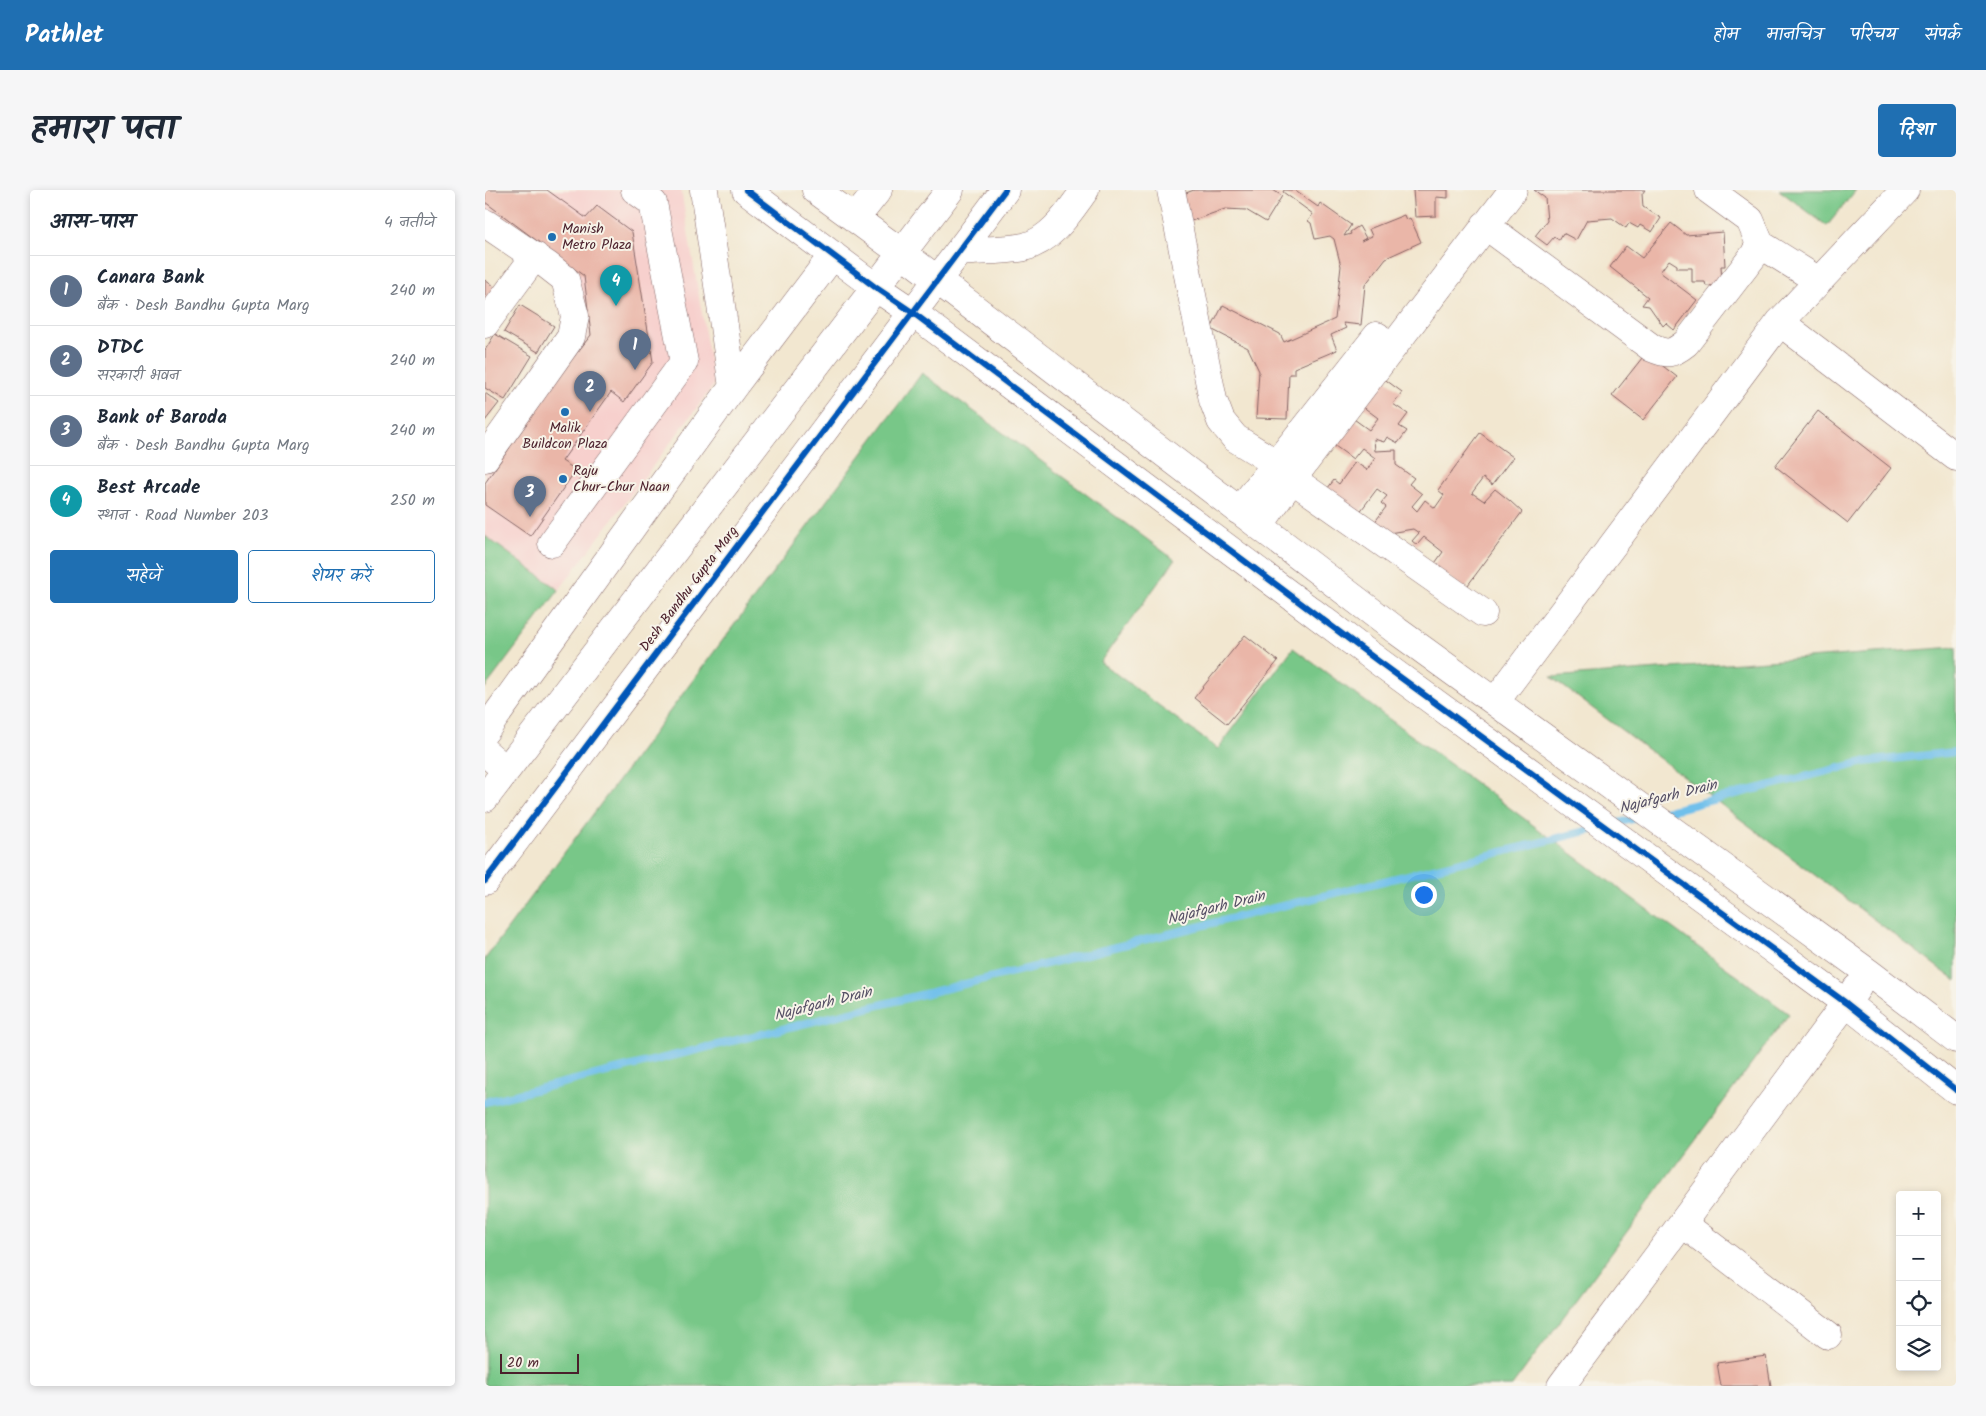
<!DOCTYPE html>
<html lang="hi">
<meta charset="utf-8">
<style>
body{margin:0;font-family:Kalam,"Playpen Sans Deva",sans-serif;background:#f6f6f7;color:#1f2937}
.controls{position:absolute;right:15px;bottom:15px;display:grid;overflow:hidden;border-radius:5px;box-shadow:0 2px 8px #0003}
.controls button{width:45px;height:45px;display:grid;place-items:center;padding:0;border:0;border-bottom:1px solid #e0e1e3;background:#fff;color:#1f2937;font:25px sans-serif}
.scale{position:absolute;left:15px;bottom:12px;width:79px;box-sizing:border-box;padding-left:5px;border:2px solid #4a1f2b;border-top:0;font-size:14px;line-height:18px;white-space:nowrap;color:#4a1f2b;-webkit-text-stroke:4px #f7f3e8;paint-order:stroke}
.you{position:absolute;left:938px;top:704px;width:18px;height:18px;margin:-12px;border:4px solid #fff;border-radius:50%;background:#1a73e8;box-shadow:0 0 0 8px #1a73e833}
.badge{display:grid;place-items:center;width:32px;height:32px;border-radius:50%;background:#1f6fb2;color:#fff;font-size:16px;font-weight:700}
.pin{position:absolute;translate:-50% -41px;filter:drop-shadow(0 1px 2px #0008)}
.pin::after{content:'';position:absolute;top:26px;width:18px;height:15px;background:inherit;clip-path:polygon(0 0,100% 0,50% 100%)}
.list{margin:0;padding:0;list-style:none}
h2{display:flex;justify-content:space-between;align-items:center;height:65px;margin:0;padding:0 20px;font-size:21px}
h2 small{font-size:16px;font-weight:400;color:#747a83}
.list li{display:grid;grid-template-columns:32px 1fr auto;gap:15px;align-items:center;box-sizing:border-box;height:70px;padding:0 20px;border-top:1px solid #e0e1e3}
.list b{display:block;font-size:19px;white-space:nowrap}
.list p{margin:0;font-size:16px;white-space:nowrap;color:#747a83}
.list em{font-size:16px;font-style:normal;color:#747a83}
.actions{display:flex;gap:10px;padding:15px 20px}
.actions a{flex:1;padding:11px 0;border:1px solid #1f6fb2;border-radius:5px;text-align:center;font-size:18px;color:#1f6fb2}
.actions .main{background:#1f6fb2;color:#fff}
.icon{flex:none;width:28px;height:28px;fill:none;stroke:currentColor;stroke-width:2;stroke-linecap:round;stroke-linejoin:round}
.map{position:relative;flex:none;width:1471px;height:1196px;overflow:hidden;border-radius:5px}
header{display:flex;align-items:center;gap:30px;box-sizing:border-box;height:70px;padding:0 25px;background:#1f6fb2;color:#fff}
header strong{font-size:24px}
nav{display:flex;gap:28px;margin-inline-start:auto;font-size:18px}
.intro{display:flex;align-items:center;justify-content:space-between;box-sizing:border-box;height:120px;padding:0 30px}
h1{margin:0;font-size:35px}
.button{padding:12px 22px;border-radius:5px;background:#1f6fb2;color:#fff;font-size:18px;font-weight:700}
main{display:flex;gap:30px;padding:0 30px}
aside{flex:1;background:#fff;border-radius:5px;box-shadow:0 2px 8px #0003}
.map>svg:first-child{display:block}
.built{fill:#f7d0cd}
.green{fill:#78c788;stroke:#61735a}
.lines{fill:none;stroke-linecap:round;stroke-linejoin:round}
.stream{stroke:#70c0eb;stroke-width:8}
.building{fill:#eab6a8}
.minor-casing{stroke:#856565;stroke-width:29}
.minor{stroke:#fff;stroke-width:28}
.cycleway-casing{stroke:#f7f3e8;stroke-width:9}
.cycleway{stroke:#0057b8;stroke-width:6}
.poi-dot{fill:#1f6fb2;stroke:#f7f3e8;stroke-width:2}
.labels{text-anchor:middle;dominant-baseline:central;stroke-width:4;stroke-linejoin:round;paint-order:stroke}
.poi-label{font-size:14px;fill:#4a1f2b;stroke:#f7f3e8;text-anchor:start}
.street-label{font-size:14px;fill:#4a1f2b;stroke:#f7f3e8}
.water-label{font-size:15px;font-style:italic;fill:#554f65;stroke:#f7f3e8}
</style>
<header>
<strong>Pathlet</strong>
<nav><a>होम</a><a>मानचित्र</a><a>परिचय</a><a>संपर्क</a></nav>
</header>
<div class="intro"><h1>हमारा पता</h1><a class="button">दिशा</a></div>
<main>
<aside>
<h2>आस-पास<small>4 नतीजे</small></h2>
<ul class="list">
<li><span class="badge" style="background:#5c6f8a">1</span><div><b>Canara Bank</b><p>बैंक · Desh Bandhu Gupta Marg</p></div><em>240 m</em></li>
<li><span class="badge" style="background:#5c6f8a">2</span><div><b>DTDC</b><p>सरकारी भवन</p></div><em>240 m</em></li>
<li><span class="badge" style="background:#5c6f8a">3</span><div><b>Bank of Baroda</b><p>बैंक · Desh Bandhu Gupta Marg</p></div><em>240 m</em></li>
<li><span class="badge" style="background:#0f9aa8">4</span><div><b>Best Arcade</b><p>स्थान · Road Number 203</p></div><em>250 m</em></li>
</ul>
<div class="actions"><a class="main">सहेजें</a><a>शेयर करें</a></div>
</aside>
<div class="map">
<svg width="1471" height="1196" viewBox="0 0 1471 1196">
<rect width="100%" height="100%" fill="#f7f3e8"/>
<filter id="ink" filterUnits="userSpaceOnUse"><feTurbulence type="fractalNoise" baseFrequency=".02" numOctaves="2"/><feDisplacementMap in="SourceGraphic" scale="10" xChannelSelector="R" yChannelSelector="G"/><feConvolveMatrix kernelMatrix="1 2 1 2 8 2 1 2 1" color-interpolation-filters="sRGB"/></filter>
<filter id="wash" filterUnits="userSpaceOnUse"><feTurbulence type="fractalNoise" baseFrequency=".0096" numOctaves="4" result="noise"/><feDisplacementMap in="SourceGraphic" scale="20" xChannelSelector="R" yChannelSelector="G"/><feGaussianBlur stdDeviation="1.12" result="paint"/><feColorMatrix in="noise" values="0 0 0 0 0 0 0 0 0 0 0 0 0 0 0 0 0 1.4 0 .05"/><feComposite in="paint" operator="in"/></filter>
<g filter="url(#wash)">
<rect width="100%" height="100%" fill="#f2e7d0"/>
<path class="built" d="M0 0H196L229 195 74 400 0 346V279L89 152V97L0 25Z"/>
<path class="green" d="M1294 0H1371L1342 36Z
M437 183 690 370 615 472 733 559 808 458 1304 824 1027 1196H0V769Z
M0 346 74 400 0 498Z
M1471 457V791L1066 487Z"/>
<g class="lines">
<path class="stream" d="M1175 623 1379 572 1471 562
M1129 634 1156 627
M0 912 1110 639"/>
</g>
<g id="blocks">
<path class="building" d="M0 0H62L101 28 112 16 147 42 168 172 139 212 126 202 77 271 91 280 45 346 0 315V293L84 173 106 145 99 86 0 12Z
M709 0H788L797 6 781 32 761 20 740 19 695 35 690 7Z
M799 0H809L833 17 835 13 866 35 859 46 866 44 865 42 874 36 881 48 876 51 887 46 884 39 919 25 921 30 925 28 936 52 901 68 880 95 876 135 858 133 861 138 846 145 852 160 809 178V184H804L802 229 771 228 774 181 763 158 726 139 738 115 795 144 799 152 850 129 856 76 849 49 845 46 830 49 826 33 823 31 828 24 798 2Z
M928 0H963V8L951 7V26L930 27Z
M1049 0H1160L1157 4 1158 17 1176 28 1167 42 1155 35 1153 38 1144 33 1141 38 1127 28 1102 30 1091 50 1078 43 1074 50 1069 47 1062 55 1050 46 1062 31 1060 8Z
M1186 33 1201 45 1238 42 1240 76H1236L1237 95 1221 96 1220 92H1207V78H1192V75L1184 70 1175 82 1212 110 1189 140 1181 133 1178 136 1164 116 1157 115 1163 107 1125 77 1141 56 1157 68Z
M0 90 12 99 0 116Z
M35 115 69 136 53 162 19 142Z
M10 144 47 166 20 210 0 198V160Z
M1161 163 1192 187 1158 230 1127 206Z
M894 185 917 202 908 214 923 224 914 236 922 241 913 253 902 247 899 252 889 249 890 261 911 260V275L929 288 924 294 937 304 927 316 932 321 940 310 950 318 959 305 953 300 995 243 1028 267 1007 295 998 288 987 303 999 311 1010 299 1025 311 1037 322 980 399 948 376 958 362 939 347 932 355 927 351 934 343 928 339 904 343 889 333 901 317 896 313 902 306 892 299 871 327 839 303 849 290 854 294 870 272 882 280 890 268 877 258 868 269 850 256 854 250 846 245 862 224 884 240 893 228 873 213Z
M0 203 14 213 0 231Z
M1333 221 1406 278 1363 333 1290 276Z
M760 445 793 471 742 534 709 508Z
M1281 1166 1286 1196H1236L1232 1173Z"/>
</g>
</g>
<g filter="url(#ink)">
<use href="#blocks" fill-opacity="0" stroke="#856565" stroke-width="1"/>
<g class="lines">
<g class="minor-casing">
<path id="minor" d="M219 0 248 197
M261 0 390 97 427 122 893 471 1361 813 1471 900
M331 0 417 63 912 441 1384 783 1471 849
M686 0 728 210 736 231 750 248 792 274
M370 29 393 0
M0 33 62 75 80 89 90 126 86 147 0 268
M1000 35 1167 158C1183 165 1187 164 1201 153L1269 65 1275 54 1265 30 1224 0
M1275 54 1334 91
M474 62C493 60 521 61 539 57 567 50 584 22 600 0
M1295 132 1471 267
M0 134 50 66
M807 289 998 423
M754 321 892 146
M774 336 807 289 1028 0
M67 353 199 172 168 13 150 0
M1010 512 1295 132 1420 0
M0 541 248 197 348 65
M0 562 21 580
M0 608 465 0
M0 691 520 0
M1197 1033 1343 1145
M1076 1196 1372 798"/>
</g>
<use href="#minor" class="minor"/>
<g class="cycleway-casing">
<path id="cycleway" d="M261 0 390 97 427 122 893 471 1361 813 1471 900
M0 691 520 0"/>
</g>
<use href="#cycleway" class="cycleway"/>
</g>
</g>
<g class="poi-dot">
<circle cx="67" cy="47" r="5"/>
<circle cx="80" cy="222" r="5"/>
<circle cx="78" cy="289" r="5"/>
</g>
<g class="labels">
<g class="poi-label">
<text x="77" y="39">Manish<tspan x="77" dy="16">Metro Plaza</tspan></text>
<text x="80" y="238" text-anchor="middle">Malik<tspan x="80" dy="16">Buildcon Plaza</tspan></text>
<text x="88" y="281">Raju<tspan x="88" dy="16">Chur-Chur Naan</tspan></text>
</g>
<g class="street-label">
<text transform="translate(204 399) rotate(-53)">Desh Bandhu Gupta Marg</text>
</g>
<g class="water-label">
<text transform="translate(1183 607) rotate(-14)">Najafgarh Drain</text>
<text transform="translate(731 718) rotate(-14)">Najafgarh Drain</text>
<text transform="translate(338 814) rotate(-14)">Najafgarh Drain</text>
</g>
</g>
</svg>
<div class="controls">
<button>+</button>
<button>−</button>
<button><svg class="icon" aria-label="locate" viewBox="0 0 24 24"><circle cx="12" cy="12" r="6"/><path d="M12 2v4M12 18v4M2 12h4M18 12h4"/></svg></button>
<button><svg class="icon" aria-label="layers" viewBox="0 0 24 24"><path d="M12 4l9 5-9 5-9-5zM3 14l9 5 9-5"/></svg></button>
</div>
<div class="scale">20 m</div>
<div class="you"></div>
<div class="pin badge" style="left:150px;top:180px;background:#5c6f8a">1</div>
<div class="pin badge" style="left:105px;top:222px;background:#5c6f8a">2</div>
<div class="pin badge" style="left:45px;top:327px;background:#5c6f8a">3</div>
<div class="pin badge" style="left:131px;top:116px;background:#0f9aa8">4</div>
</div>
</main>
